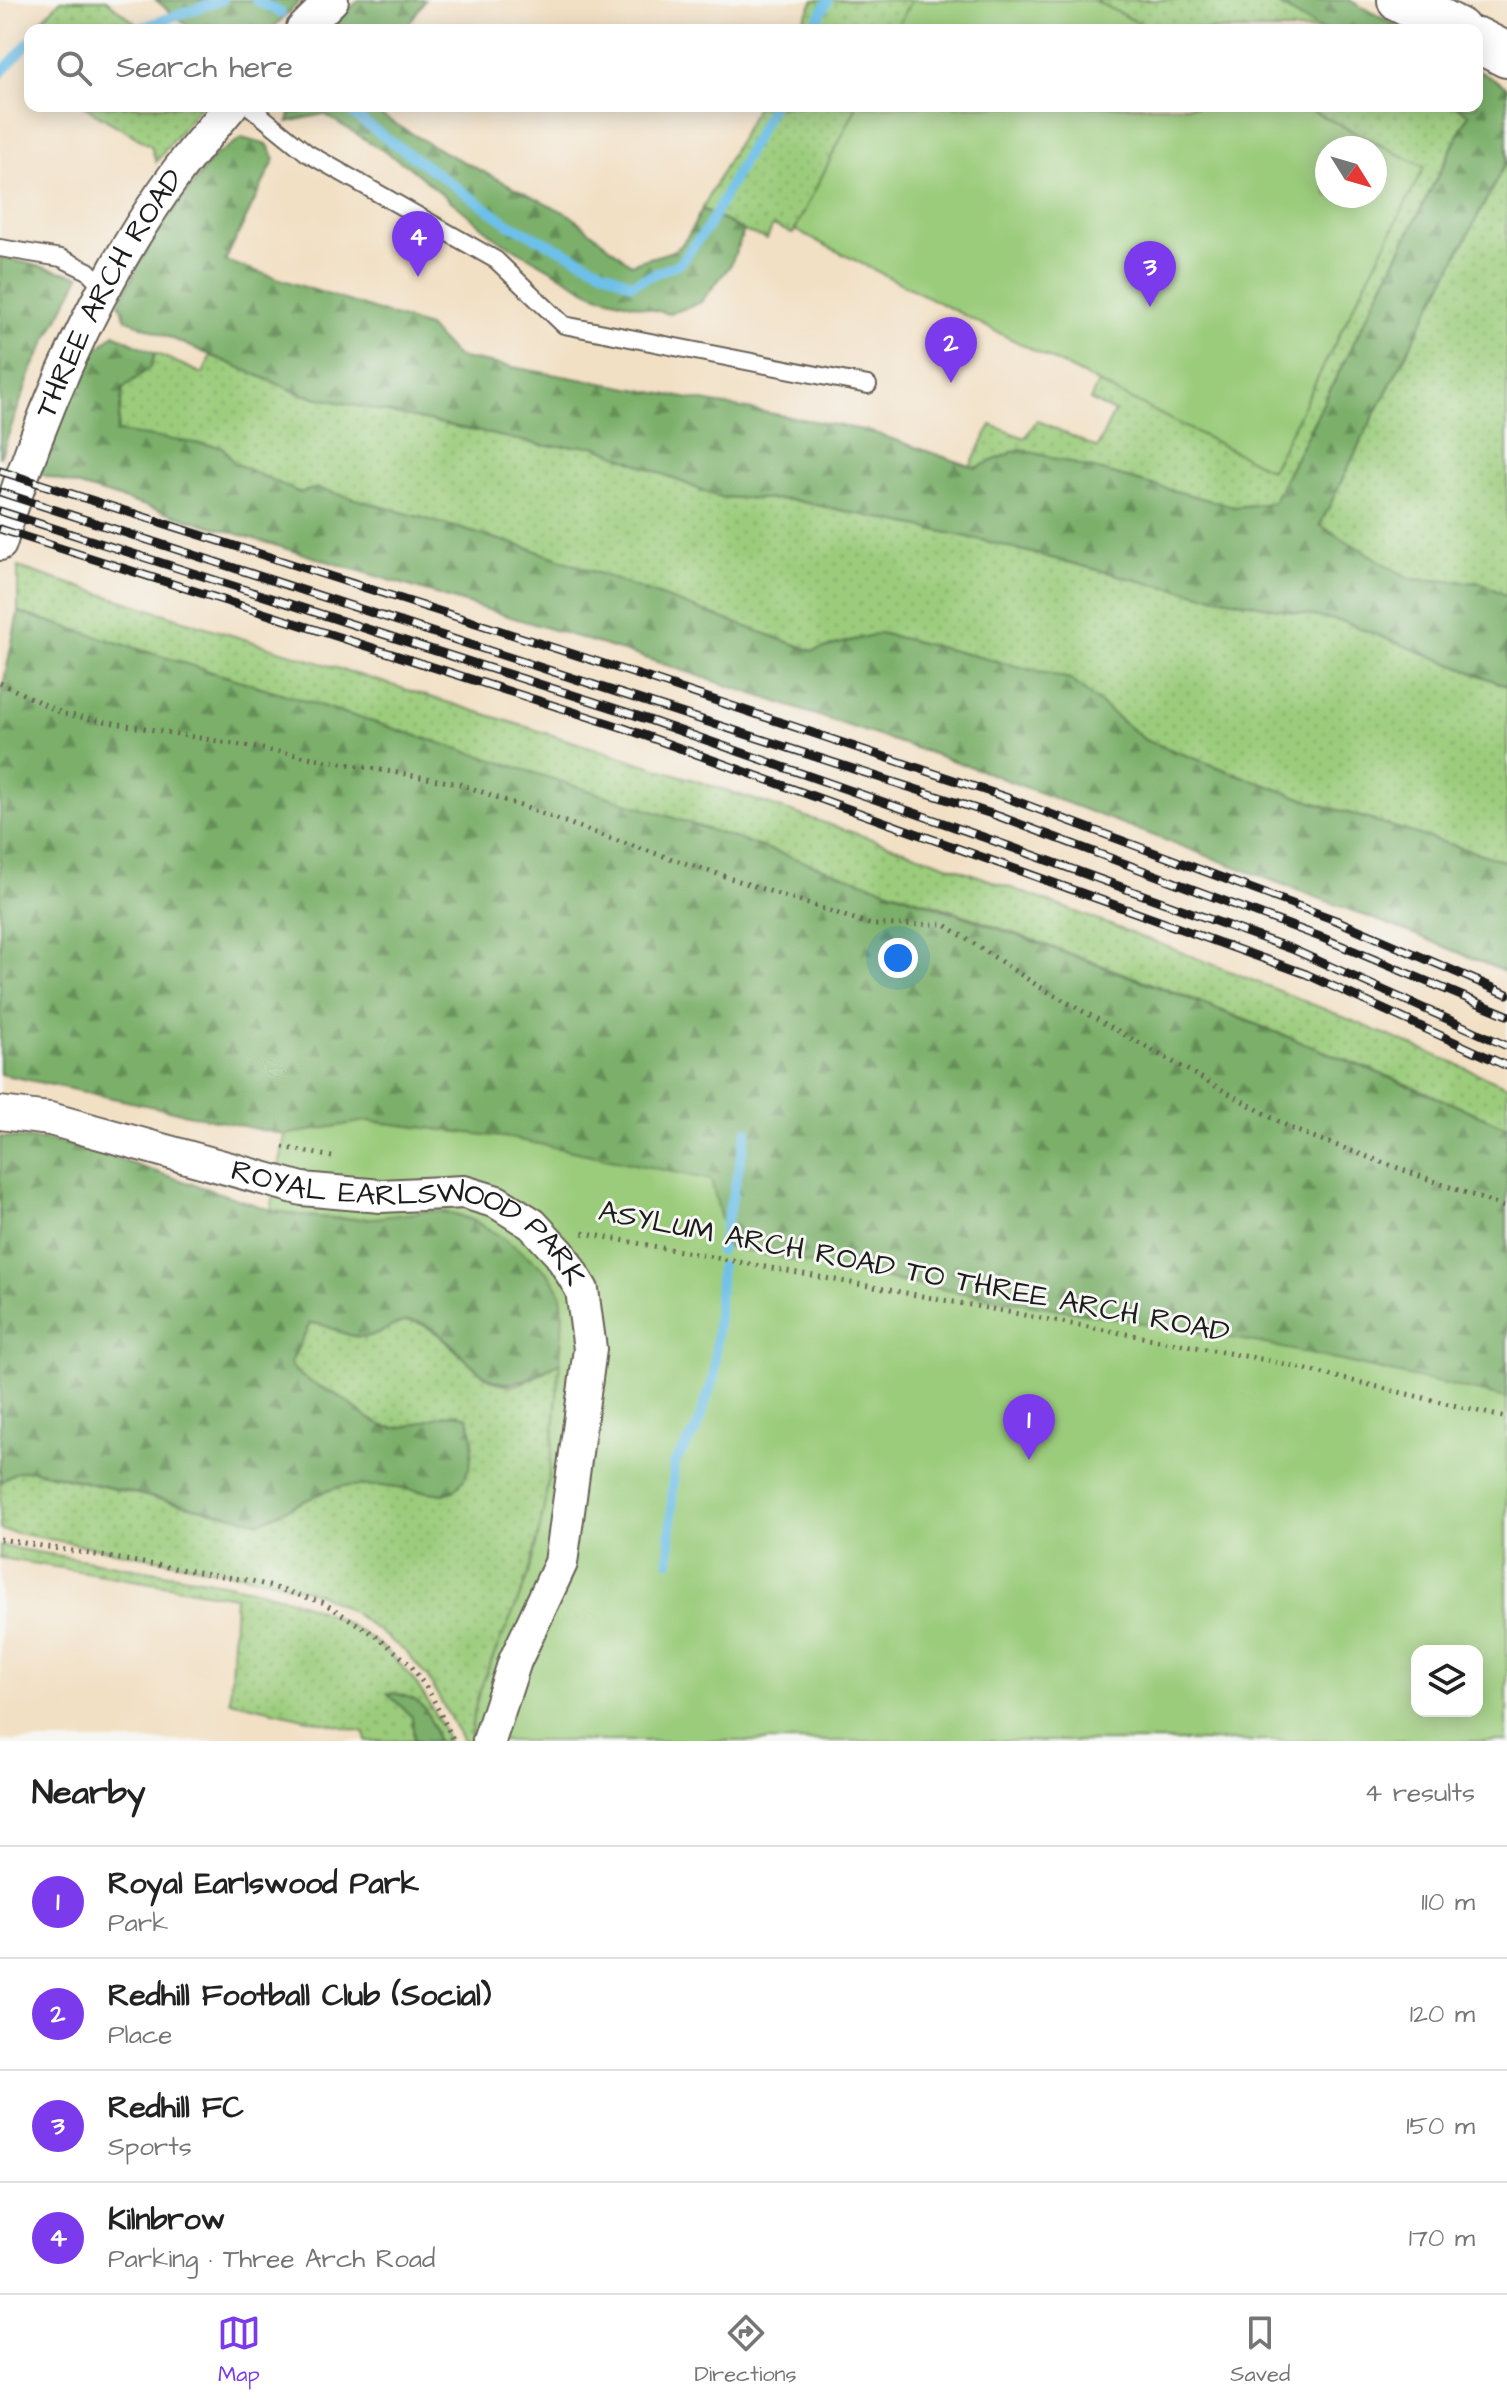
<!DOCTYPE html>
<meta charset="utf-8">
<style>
body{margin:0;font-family:"Architects Daughter",sans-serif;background:#f6f6f6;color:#222}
.controls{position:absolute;right:24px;bottom:24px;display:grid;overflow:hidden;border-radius:16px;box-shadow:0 4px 20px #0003}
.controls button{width:72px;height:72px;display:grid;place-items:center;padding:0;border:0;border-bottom:2px solid #e0e0e0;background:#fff;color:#222;font:40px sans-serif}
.compass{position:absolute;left:1315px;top:136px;width:72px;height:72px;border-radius:50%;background:#fff;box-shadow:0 4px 20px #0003;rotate:127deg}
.you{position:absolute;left:898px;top:958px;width:28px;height:28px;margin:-20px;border:6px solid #fff;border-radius:50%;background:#1a73e8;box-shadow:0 0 0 12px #1a73e833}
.badge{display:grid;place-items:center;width:52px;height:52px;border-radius:50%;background:#7c3aed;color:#fff;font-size:26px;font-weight:700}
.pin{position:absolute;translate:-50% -66px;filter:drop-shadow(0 2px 4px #0008)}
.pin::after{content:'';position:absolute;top:42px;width:28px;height:24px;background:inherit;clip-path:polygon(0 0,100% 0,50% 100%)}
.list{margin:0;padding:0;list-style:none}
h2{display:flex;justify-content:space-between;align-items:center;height:104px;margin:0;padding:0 32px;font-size:34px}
h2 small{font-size:26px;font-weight:400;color:#767676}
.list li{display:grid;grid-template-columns:52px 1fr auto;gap:24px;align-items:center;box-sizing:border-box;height:112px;padding:0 32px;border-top:2px solid #e0e0e0}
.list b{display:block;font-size:30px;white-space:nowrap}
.list p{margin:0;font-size:26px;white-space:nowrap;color:#767676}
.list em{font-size:26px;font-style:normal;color:#767676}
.icon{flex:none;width:44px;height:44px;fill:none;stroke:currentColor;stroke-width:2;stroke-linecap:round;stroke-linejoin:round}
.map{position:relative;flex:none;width:1507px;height:1741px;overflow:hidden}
.search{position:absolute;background:#fff;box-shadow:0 4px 20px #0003;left:24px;right:24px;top:24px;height:88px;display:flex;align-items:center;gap:20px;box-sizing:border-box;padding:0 28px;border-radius:16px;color:#767676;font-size:30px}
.sheet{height:552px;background:#fff}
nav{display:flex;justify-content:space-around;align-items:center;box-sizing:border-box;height:112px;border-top:2px solid #e0e0e0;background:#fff;font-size:22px;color:#767676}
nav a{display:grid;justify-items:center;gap:4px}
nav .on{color:#7c3aed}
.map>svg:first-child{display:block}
.grass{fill:url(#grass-dots);stroke:#5c744c;stroke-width:2}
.forest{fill:url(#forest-firs);stroke:#4c6644;stroke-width:2;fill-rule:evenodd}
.garden{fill:#9bcc7b;stroke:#5c744c;stroke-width:2;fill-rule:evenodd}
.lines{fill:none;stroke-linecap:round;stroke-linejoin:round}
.stream{stroke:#6dc0e9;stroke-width:10}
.service-casing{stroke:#676157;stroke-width:20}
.minor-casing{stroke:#676157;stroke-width:36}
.primary-casing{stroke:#676157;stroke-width:48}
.path{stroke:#676157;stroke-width:5;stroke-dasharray:2 6;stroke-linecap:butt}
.service{stroke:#fff;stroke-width:16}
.minor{stroke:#fff;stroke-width:32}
.primary{stroke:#fff;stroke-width:44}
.rail-casing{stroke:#1c1c1c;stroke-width:9}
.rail{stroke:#f6f6f2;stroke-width:6;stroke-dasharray:18;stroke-linecap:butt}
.labels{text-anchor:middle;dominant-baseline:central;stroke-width:6;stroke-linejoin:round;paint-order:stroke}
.street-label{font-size:30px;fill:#1c1c1c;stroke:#f6f6f2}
</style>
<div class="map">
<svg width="1507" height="1741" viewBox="0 0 1507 1741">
<defs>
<pattern id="grass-dots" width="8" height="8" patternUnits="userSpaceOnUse" patternTransform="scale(2)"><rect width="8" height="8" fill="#9bcc7b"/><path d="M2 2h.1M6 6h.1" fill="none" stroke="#85af6a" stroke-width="1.8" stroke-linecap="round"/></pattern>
<pattern id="forest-firs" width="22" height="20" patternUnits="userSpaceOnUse" patternTransform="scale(2)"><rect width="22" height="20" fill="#7cb06b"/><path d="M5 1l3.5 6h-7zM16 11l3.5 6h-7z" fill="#658e57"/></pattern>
</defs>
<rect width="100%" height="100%" fill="#f6f6f2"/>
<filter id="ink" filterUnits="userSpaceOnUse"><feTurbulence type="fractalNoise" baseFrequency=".0125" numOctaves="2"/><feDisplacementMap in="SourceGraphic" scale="16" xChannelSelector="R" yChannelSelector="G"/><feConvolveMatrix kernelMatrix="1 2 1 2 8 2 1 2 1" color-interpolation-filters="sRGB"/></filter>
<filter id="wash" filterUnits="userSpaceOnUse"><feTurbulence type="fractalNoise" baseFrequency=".006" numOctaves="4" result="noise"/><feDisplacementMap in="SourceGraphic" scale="32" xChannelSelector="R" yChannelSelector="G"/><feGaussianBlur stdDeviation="1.8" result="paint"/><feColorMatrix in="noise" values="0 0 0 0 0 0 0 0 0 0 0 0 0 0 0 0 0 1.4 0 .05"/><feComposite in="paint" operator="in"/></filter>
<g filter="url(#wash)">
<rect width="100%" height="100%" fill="#f2e0c5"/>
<path class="grass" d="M61 0H106L144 30H32Z
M814 0H911L896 30H798Z
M1093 0H1269L1322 30H1153Z
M83 106H200L156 162 151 146Z
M757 106H857L793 234 773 225 767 239 744 231 702 209Z
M1302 106H1456L1469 113 1273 503 1234 507 1020 449 976 468 970 467 991 425 1025 438 1037 420 1097 448 1114 412 1090 400 1098 383 1271 470 1424 167Z
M1507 160V597L1483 583 1410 579 1320 525 1364 435Z
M155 353 203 374 211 354 301 394 546 446H595L718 497 793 500 982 540 1152 584 1344 622 1507 686V862L1312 802 1145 740 1070 679 880 633 813 651 528 548 317 488 300 493 234 463 117 432 123 388 151 367Z
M18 567C324 667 635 756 939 862 1131 930 1320 1005 1507 1086V1127L1402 1082 1180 994 948 909 274 691 18 612Z
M413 1321C450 1331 479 1389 514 1385 529 1383 546 1370 560 1362 554 1435 549 1510 526 1580 508 1633 473 1683 470 1741H463L428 1678 406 1652 354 1613 320 1594 270 1580 0 1530V1483L9 1475 25 1469 260 1522 323 1492 343 1486H381L444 1494 455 1490 464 1479 459 1413C438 1416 419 1427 398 1428 389 1428 381 1426 373 1421 362 1415 353 1406 343 1399 326 1388 300 1382 290 1364L310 1323Z
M0 1546C52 1555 105 1563 157 1572 241 1586 331 1597 395 1659 419 1682 434 1711 448 1741H437C431 1714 417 1693 388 1693L412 1717 414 1741H366L365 1732 230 1701 235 1597 0 1558Z"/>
<path class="forest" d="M156 0H301L271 30H192Z
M359 0H425L405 30H328Z
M1269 0H1349L1404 30H1322Z
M1477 70 1507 87V160L1364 435 1320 525 1410 579 1483 583 1507 597V686L1344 622 1152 584 982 540 793 500 718 497 595 446H546L301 394 126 319 119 303 152 240 214 156 242 138 268 145 275 159 225 261 428 327 457 357 869 431 976 468 1020 449 1234 507 1273 503 1469 114 1456 106H1477Z
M292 106H365L440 150 570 215 631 264C642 259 668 254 676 249 688 241 695 222 702 209L744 231 730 266 700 303 669 314 594 294 499 240 409 167 324 114 288 122Z
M0 257 80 276 33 367 0 458Z
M114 334 155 353 151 367 123 388 117 432 223 447 234 463 300 493 317 488 528 548 813 651 880 633 1070 679 1145 740 1312 802 1507 862V973L1419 936 969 766 636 655 40 474 56 429 92 354Z
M18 612C520 767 1023 919 1507 1127V1652L1417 1651V1711H1477L1507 1741 778 1613 711 1180 509 1138 368 1121 285 1135 0 1074V702ZM793 1261C991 1300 1190 1327 1387 1371L773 1289Z
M0 1137 46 1140 87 1149 271 1210C305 1217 339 1221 374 1218 394 1216 414 1210 434 1210 470 1211 551 1261 561 1295 567 1315 561 1342 560 1362 507 1391 498 1393 455 1348 445 1338 435 1328 421 1323 397 1315 384 1337 363 1337 345 1338 328 1323 310 1323L290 1364C300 1381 325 1387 342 1398 352 1405 361 1414 372 1420 379 1425 387 1428 395 1428 420 1428 444 1407 468 1417L473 1439 470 1466 464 1479 455 1490 444 1494 381 1486H343L323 1492 260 1522 38 1471C21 1469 13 1472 0 1483Z
M387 1693C421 1695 429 1709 437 1741H414L412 1717Z"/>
<path class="garden" d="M911 0H1093L1153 30H896Z
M857 106H1302L1424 167 1271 470 795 230ZM1375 148V196H1327V148Z
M367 1121 509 1138 711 1180 728 1247 911 1284 1260 1343 1507 1398V1741H470C473 1683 508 1634 526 1580 548 1514 553 1443 559 1375 560 1351 565 1324 562 1301 560 1286 551 1275 540 1266 518 1248 483 1221 456 1214 427 1207 399 1217 370 1218 336 1220 304 1217 271 1210L285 1135ZM1417 1651H1477V1711H1417Z"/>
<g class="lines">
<path class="stream" d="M256 0 281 13
M40 30H44
M134 30 222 0
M812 30 828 0
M0 74 30 41
M346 106 355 116 509 224 631 284 680 263 708 227 772 106
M720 1251 747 1131
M669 1561 674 1464 696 1430 714 1377 721 1266"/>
</g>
</g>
<g filter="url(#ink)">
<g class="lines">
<g class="service-casing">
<path id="service" d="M249 106 307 153 496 260 564 325 868 385
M0 248 61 258 88 271 105 289"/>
</g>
<g class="minor-casing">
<g id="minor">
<path d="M302 30 332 0"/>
<path id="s1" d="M0 544C40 413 96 283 177 172 194 149 213 128 231 106"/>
<path id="s2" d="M0 1113 50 1119 302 1189 381 1196 464 1192 497 1202 532 1224 560 1254 582 1290 590 1349 561 1563 515 1661 489 1741"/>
</g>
</g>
<g class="primary-casing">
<path id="primary" d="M1400 0 1458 30
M1477 40 1507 55"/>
</g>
<path class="path" d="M0 683 64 714 460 784 615 840 872 925 944 924 1038 986 1294 1130 1507 1208
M283 1147 332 1157
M583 1233 1266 1360 1507 1418
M0 1539 252 1581 322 1602 378 1637 410 1664 430 1693 454 1741"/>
<use href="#service" class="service"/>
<use href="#minor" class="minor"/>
<use href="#primary" class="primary"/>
<g class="rail-casing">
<path id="rail" d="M0 471 645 677 1005 797 1338 921 1507 994
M0 492 998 816 1323 938 1507 1015
M0 511 629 713 986 838 1292 949 1507 1046
M0 529 624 728 1306 974 1507 1066"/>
</g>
<use href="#rail" class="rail"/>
</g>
</g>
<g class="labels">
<g class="street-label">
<text stroke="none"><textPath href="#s1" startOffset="274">THREE ARCH ROAD</textPath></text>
<text stroke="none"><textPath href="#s2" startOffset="432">ROYAL EARLSWOOD PARK</textPath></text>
<text transform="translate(914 1272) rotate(11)">ASYLUM ARCH ROAD TO THREE ARCH ROAD</text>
</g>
</g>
</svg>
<div class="controls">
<button><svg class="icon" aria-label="layers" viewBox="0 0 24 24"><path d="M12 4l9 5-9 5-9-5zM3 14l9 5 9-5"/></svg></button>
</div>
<svg class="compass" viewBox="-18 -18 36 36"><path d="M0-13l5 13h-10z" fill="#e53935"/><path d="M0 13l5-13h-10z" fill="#767676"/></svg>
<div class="you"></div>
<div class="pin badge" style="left:1029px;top:1460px">1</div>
<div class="pin badge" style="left:951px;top:383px">2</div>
<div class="pin badge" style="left:1150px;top:307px">3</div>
<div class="pin badge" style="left:418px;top:277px">4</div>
<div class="search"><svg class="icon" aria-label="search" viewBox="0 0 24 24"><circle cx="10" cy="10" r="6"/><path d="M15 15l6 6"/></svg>Search here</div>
</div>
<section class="sheet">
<h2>Nearby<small>4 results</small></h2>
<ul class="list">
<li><span class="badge">1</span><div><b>Royal Earlswood Park</b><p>Park</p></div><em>110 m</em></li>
<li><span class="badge">2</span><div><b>Redhill Football Club (Social)</b><p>Place</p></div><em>120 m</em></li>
<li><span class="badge">3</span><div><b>Redhill FC</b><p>Sports</p></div><em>150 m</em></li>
<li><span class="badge">4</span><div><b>Kilnbrow</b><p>Parking · Three Arch Road</p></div><em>170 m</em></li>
</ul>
</section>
<nav>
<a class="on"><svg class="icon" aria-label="map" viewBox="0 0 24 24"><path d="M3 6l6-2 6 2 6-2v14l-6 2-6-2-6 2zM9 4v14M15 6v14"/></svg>Map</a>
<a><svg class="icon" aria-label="directions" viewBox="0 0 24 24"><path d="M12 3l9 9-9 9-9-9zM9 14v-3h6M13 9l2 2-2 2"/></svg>Directions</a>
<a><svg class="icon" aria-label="saved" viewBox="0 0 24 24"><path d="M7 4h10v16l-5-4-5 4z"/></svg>Saved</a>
</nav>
